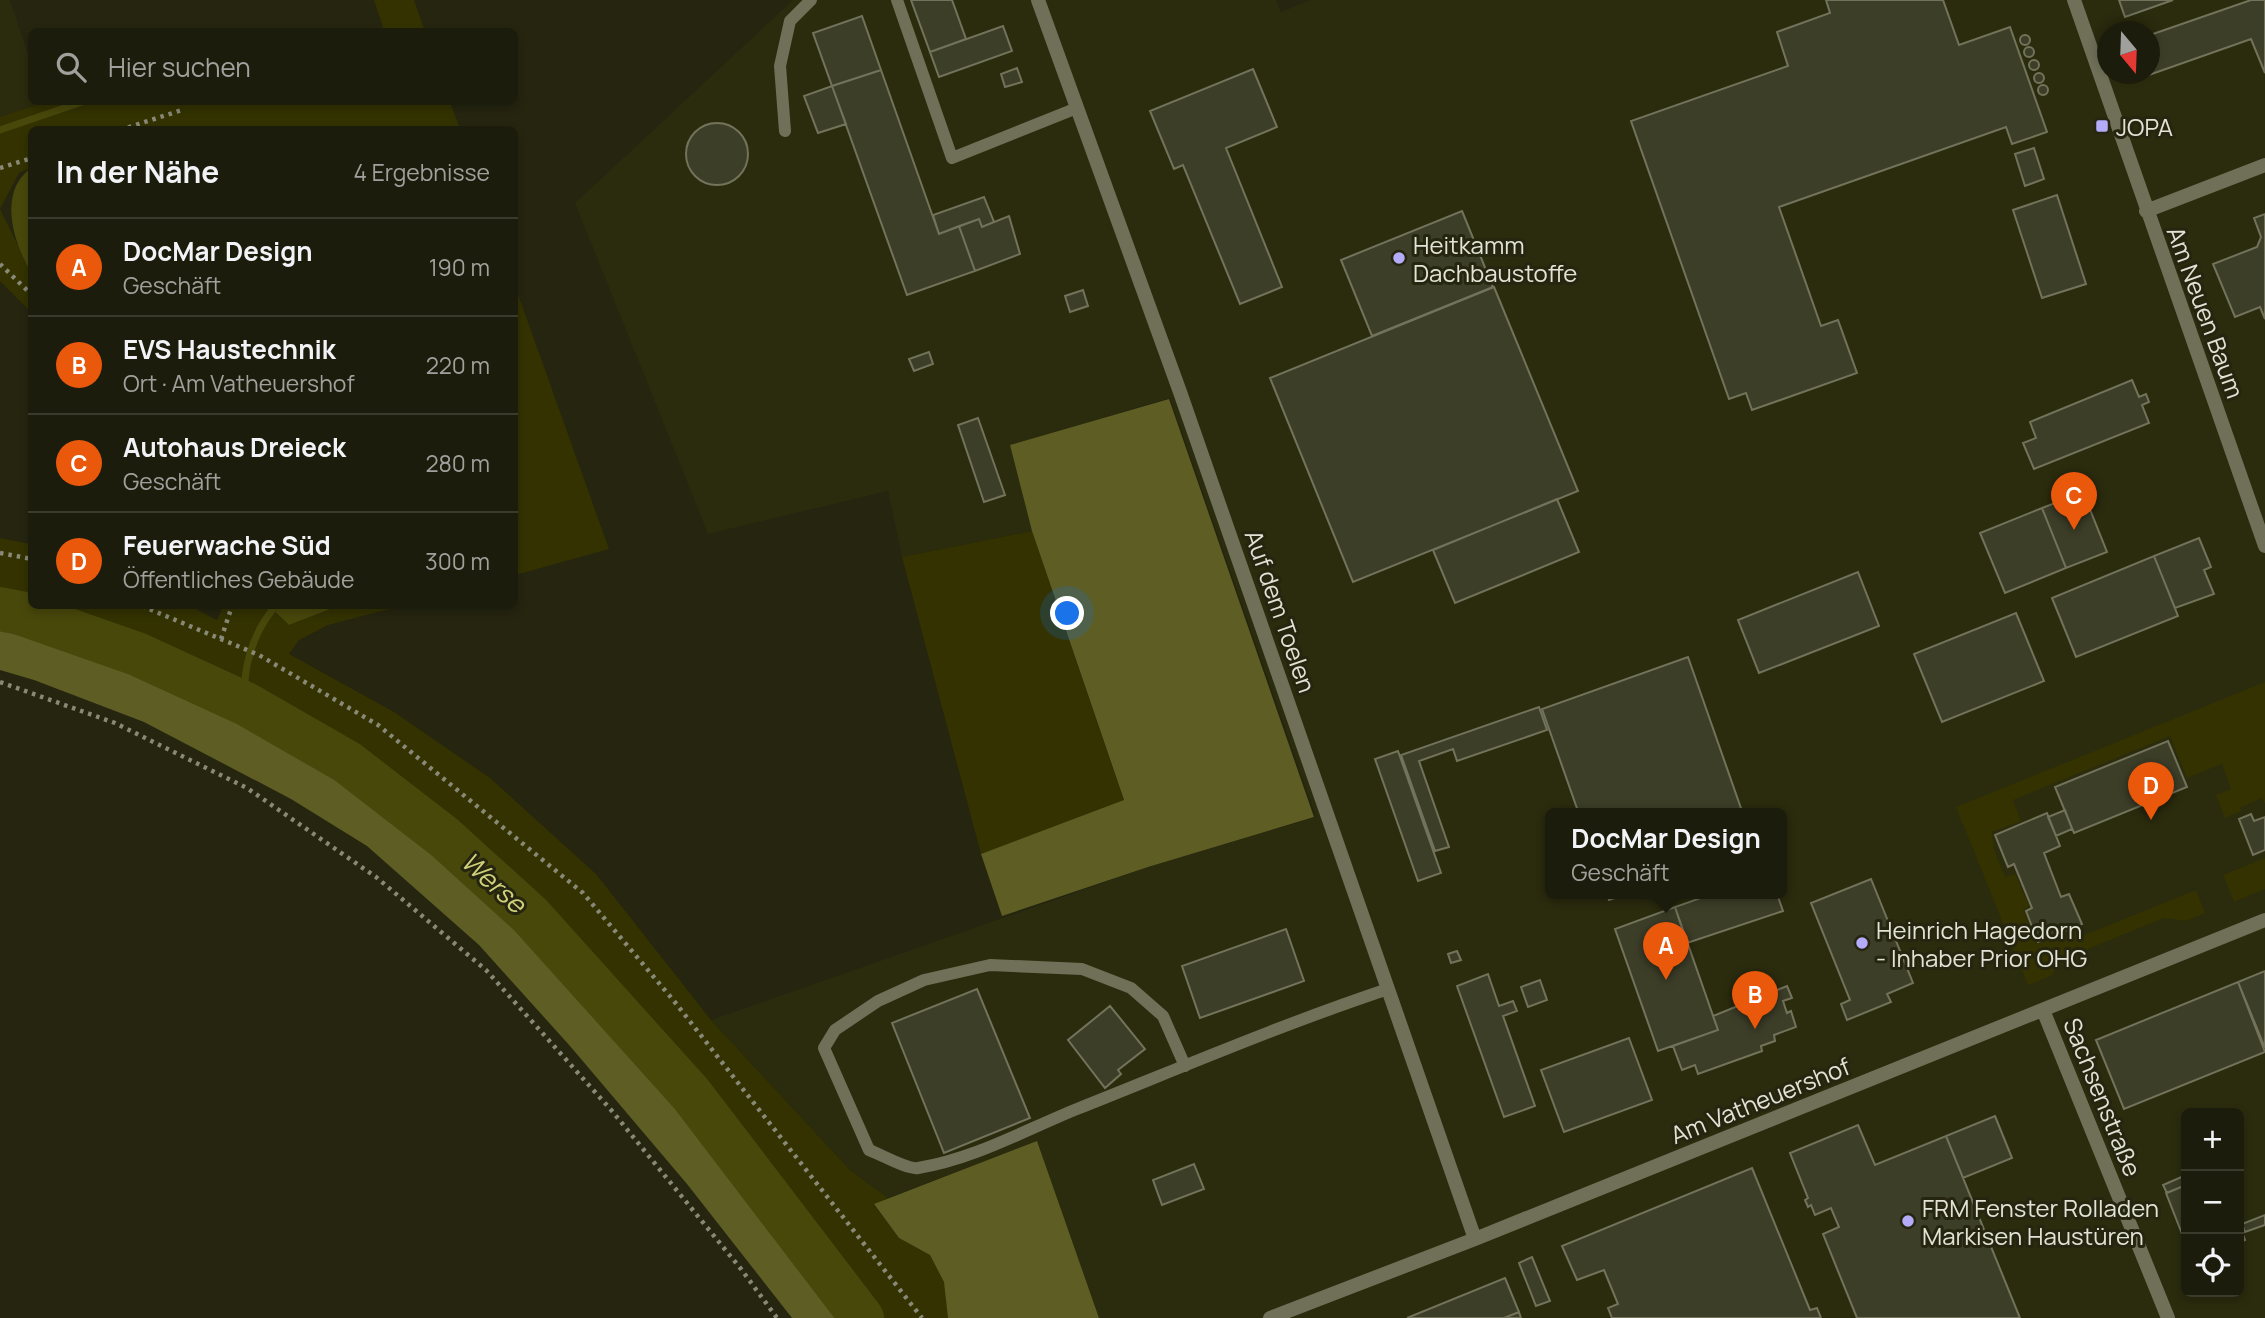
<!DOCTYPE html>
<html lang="de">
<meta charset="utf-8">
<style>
body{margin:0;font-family:Manrope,sans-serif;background:#29291a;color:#f1f3f6}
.controls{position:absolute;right:21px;bottom:21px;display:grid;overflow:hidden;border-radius:10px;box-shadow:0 4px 10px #0003}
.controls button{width:63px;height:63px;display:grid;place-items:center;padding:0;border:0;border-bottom:2px solid #3a3a2d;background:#1c1c0c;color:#f1f3f6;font:35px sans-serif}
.compass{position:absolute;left:2097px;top:21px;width:63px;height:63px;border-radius:50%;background:#1c1c0c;box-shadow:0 4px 10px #0003;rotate:161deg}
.you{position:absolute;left:1068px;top:614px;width:24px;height:24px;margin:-18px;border:5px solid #fff;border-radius:50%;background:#1a73e8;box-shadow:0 0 0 10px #1a73e833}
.badge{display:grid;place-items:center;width:46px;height:46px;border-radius:50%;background:#ea580c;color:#fff;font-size:23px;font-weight:700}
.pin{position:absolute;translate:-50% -58px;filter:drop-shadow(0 2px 4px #0008)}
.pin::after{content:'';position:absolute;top:37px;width:24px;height:21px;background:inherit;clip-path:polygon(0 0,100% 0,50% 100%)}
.popup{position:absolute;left:1545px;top:808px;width:242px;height:91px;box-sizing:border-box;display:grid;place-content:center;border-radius:10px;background:#1c1c0c;filter:drop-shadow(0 2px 5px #0005);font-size:23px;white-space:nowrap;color:#a0a19d}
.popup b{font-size:26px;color:#f1f3f6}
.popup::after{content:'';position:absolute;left:50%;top:100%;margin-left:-14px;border:14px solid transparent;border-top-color:#1c1c0c}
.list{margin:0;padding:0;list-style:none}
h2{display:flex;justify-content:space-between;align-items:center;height:91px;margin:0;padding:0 28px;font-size:30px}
h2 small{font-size:23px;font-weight:400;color:#a0a19d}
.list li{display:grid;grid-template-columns:46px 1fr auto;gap:21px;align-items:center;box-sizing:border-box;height:98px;padding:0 28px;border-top:2px solid #3a3a2d}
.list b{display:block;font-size:26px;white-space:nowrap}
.list p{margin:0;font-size:23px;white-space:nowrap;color:#a0a19d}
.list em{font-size:23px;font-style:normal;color:#a0a19d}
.icon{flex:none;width:38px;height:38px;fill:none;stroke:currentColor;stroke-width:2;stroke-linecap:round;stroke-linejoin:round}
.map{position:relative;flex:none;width:2265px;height:1318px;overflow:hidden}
.search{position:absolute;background:#1c1c0c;box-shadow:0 4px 10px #0003;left:28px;top:28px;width:490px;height:77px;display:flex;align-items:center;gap:18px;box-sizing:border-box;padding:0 24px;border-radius:10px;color:#a0a19d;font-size:26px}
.panel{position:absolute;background:#1c1c0c;box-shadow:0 4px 10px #0003;left:28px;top:126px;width:490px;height:483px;border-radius:10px}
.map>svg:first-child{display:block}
.built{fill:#2b2b0e;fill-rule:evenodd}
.green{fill:#333200}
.forest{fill:#5d5d24}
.water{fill:#49480b}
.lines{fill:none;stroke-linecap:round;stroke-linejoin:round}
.stream{stroke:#49480b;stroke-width:7}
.river{stroke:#49480b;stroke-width:44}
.building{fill:#3d3e28;stroke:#73735b;stroke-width:2}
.path{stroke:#898978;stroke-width:4.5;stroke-dasharray:3.5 5;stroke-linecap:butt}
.lane{stroke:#707059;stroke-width:12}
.street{stroke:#707059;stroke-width:14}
.poi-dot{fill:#b4acf9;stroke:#252510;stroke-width:2.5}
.labels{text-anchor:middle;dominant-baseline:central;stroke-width:6;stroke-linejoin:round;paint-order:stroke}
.poi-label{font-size:24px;fill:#e2e2d5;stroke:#252510;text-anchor:start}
.street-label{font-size:24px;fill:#e2e2d5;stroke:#252510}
.water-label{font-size:26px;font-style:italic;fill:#d0d07a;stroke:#252510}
</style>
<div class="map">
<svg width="2265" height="1318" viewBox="0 0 2265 1318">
<rect width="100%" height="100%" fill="#252510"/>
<path class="built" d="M0 0H10L31 63 32 102H45L0 117Z
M793 0H1276L1281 12 1310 0H2265V1318H1099L1037 1141 888 1198 850 1170 711 1020 1148 867 1316 817 1170 398 1010 445 1032 531 902 557 888 491 708 534 575 203ZM2108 32H2150V74H2108ZM1550 814H1782V894H1550ZM2186 1113H2239V1292H2186Z"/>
<path class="green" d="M374 0H414L425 31H369L383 27Z
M45 102H450L460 129 32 130 31 168 19 173 0 209V117Z
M0 209 31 272V312L0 281Z
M514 283 609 549 515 575H514Z
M1032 531 1124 801 981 854 902 557Z
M0 538 31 544 32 606H190L217 620 223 606H269L289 625 338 606H401L328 625 299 640 289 654 394 712 490 778 596 874 711 1020 850 1170 888 1198 874 1205 899 1238 930 1255 945 1282 948 1318H875L688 1073 540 902 448 822 353 752 250 696 136 642 20 602 0 597Z
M2265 682V804L2262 798 2240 808 2241 811 2225 818 2216 795 2231 789 2222 764 2187 778 2170 736 2013 800 2021 821 1992 832 1994 849 2005 877 2015 874 2029 906 2023 909 2037 944 2078 928 2082 936 2196 890 2205 913 2186 921 2164 918 2066 958 2051 976 2028 985 1956 807Z
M2265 858V889L2234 902 2223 875Z"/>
<path class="forest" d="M1169 399 1314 817 1148 867 1002 916 981 854 1124 800 1032 531 1010 445Z
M0 622 133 664 241 717 339 772 434 844 517 922 721 1161 846 1318H792L687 1184 570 1046 479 945 367 846 291 799 144 722 34 680 0 670Z
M1037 1141 1099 1318H948L944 1282 930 1255 899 1238 874 1204Z"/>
<path class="water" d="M31 168V272C10 237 0 190 31 168Z
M269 606H338L289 625Z"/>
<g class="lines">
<path class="stream" d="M0 130 82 102
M246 704C241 672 252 635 273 609"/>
<path class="river" d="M0 609 20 613 137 654 246 704 347 762 444 837 530 915 691 1094 862 1318"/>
</g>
<path class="building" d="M911 0H952L966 39 930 52Z
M1826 0H1943L1959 45 2010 27 2047 132 2012 144 2006 127 1779 207 1821 326 1838 320 1857 373 1752 410 1746 393 1729 399 1631 121 1788 66 1777 32 1830 13Z
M2119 0H2173L2125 17Z
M2251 0H2265V73L2251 39 2146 76 2145 74H2150V35Z
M862 16 881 70 832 86 813 33Z
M1003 26 1012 51 939 77 930 52Z
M2020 40a5 5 0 1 1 10 0a5 5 0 1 1-10 0Z
M2024 52a5 5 0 1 1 10 0a5 5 0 1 1-10 0Z
M2029 65a5 5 0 1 1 10 0a5 5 0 1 1-10 0Z
M1017 68 1022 82 1005 87 1001 74Z
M1253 69 1277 127 1226 148 1282 287 1240 304 1183 165 1174 169 1150 111Z
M881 70 939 234 959 226 975 271 907 295 832 86Z
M2034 78a5 5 0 1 1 10 0a5 5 0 1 1-10 0Z
M2038 90a5 5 0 1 1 10 0a5 5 0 1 1-10 0Z
M832 86 846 124 818 133 804 96Z
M686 154a31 31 0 1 1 62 0a31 31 0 1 1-62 0Z
M2034 148 2044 179 2025 186 2015 154Z
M2057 195 2086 284 2042 298 2013 210Z
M984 197 994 222 982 227 979 219 939 234 933 215Z
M1462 211 1493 287 1372 336 1341 260Z
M2265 214V319L2260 307 2235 317 2213 264 2257 247 2261 237 2254 218Z
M1009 216 1020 254 975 271 959 226 979 219 982 227Z
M1494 287 1578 491 1353 582 1270 378Z
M1083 290 1088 306 1070 312 1065 296Z
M929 352 933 364 914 371 909 359Z
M2132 380 2139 397 2146 394 2149 402 2142 405 2149 423 2034 469 2023 443 2036 438 2030 422Z
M978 418 1005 495 984 502 958 425Z
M2083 492 2107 552 2066 568 2042 508Z
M1557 499 1579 552 1455 603 1433 550Z
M2042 508 2066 568 2005 593 1980 533Z
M2199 538 2211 567 2204 570 2214 594 2175 608 2154 556Z
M2154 556 2178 616 2076 657 2052 598Z
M1858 572 1879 626 1759 673 1738 620Z
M2016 613 2044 681 1942 722 1914 654Z
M1688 657 1743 814H1579L1542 709Z
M1539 707 1547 730 1457 761 1453 749 1419 761 1449 847 1435 851 1401 755Z
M2168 741 2187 787 2074 833 2055 787Z
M1398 751 1441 873 1418 881 1375 759Z
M2065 810 2072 829 2056 836 2048 817Z
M2047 813 2060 846 2044 853 2061 897 2069 894 2082 924 2038 942 2026 911 2032 908 2014 864 2008 867 1995 835Z
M2251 814 2254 821 2265 817V850L2253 855 2239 819Z
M1871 879 1913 983 1887 994 1891 1002 1847 1020 1841 1004 1850 1000 1811 903Z
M1607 894H1627L1609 900Z
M1712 894H1777L1783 911 1687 943 1675 907Z
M1675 907 1718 1030 1658 1051 1615 929Z
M1286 929 1304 981 1200 1018 1182 966Z
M1457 951 1461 960 1451 963 1448 954Z
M2265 971V1048L2238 982Z
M1488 974 1499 1006 1513 1001 1517 1011 1503 1016 1535 1106 1504 1117 1457 986Z
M1540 980 1547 1000 1528 1007 1521 987Z
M2238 982 2265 1052 2124 1109 2096 1040Z
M1787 986 1792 998 1783 1001 1787 1013 1791 1011 1796 1027 1774 1035 1775 1041 1761 1046 1762 1051 1698 1074 1695 1065 1682 1070 1673 1046 1718 1030 1713 1016Z
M977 989 1030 1118 944 1153 892 1023Z
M1110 1006 1145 1049 1118 1070 1121 1074 1105 1088 1068 1040Z
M1629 1038 1652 1100 1564 1132 1541 1070Z
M1995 1116 2012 1158 1963 1178 1946 1136Z
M1858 1125 1875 1165 1946 1136 2020 1318H1857L1823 1234 1839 1227 1831 1208 1815 1215 1811 1205 1808 1207 1805 1200 1808 1198 1790 1153Z
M1194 1164 1204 1189 1162 1205 1153 1180Z
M1752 1168 1810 1310 1817 1308 1821 1318H1612L1608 1308 1618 1304 1604 1270 1577 1280 1562 1246Z
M2186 1175V1185L2167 1193 2163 1185Z
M2186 1185V1244L2166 1193Z
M2265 1215V1225L2245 1232 2242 1224Z
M2239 1224 2245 1240 2239 1243Z
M1532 1257 1550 1301 1536 1306 1519 1263Z
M1505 1278 1519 1312 1504 1318H1407Z
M1519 1312 1521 1318H1504Z"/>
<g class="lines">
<path class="path" d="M120 130 182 110
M0 168 32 158
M0 264 32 295
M0 553 32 559
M142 606 259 655 378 725 583 893 674 1001 922 1318
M221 639 232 606
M0 682 115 723 247 788 376 877 486 970 612 1111 741 1269 777 1318"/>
<path class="lane" d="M897 0 952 158 1077 108
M785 131 780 66 790 21 811 0
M1185 1066 1163 1016 1131 988 1082 969 990 965 924 980 878 1001 835 1030 824 1048 869 1150C880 1154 908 1170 918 1168 974 1159 1025 1130 1077 1109 1180 1068 1283 1024 1388 989"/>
<path class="street" d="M1038 0 1180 392 1475 1239
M2074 0 2265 546
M2146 211 2265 165
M2043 1010 2168 1318
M1270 1318 1475 1239 2265 920"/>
</g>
<g class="poi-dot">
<rect x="2095" y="119" width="14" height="14" rx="3.5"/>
<circle cx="1399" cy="258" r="7"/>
<circle cx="1862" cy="943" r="7"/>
<circle cx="1908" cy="1221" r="7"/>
</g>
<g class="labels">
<g class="poi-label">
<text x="2116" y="126">JOPA</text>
<text x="1413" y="244">Heitkamm<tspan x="1413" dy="28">Dachbaustoffe</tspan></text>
<text x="1876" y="929">Heinrich Hagedorn<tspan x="1876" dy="28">- Inhaber Prior OHG</tspan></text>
<text x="1922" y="1207">FRM Fenster Rolladen<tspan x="1922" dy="28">Markisen Haustüren</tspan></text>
</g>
<g class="street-label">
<text transform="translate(2206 312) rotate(70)">Am Neuen Baum</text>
<text transform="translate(1281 611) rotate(71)">Auf dem Toelen</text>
<text transform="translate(2103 1097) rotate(68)">Sachsenstraße</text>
<text transform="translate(1760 1100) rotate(-22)">Am Vatheuershof</text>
</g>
<g class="water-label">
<text transform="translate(494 882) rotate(42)">Werse</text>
</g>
</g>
</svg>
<div class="controls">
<button>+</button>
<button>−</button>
<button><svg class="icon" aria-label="locate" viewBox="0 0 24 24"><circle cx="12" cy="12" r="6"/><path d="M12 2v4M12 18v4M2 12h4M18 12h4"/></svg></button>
</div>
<svg class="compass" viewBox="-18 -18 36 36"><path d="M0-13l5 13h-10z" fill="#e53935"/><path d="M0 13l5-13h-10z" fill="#a0a19d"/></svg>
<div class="you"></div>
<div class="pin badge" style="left:1666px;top:980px">A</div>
<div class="popup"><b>DocMar Design</b>Geschäft</div>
<div class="pin badge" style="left:1755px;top:1029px">B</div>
<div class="pin badge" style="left:2074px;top:530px">C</div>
<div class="pin badge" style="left:2151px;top:820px">D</div>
<div class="search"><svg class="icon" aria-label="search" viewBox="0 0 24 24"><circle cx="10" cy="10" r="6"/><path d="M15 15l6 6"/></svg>Hier suchen</div>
<section class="panel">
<h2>In der Nähe<small>4 Ergebnisse</small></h2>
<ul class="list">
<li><span class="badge">A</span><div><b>DocMar Design</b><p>Geschäft</p></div><em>190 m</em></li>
<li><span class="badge">B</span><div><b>EVS Haustechnik</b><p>Ort · Am Vatheuershof</p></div><em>220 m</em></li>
<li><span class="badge">C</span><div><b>Autohaus Dreieck</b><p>Geschäft</p></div><em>280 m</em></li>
<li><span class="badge">D</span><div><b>Feuerwache Süd</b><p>Öffentliches Gebäude</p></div><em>300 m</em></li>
</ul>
</section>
</div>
